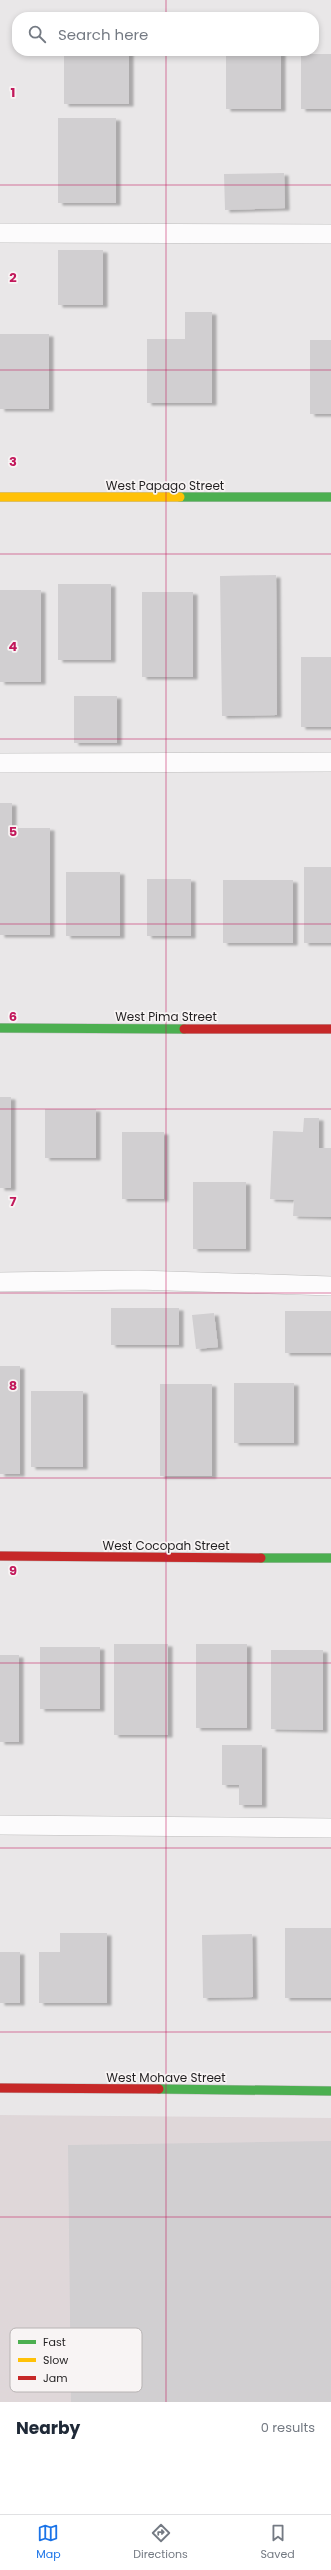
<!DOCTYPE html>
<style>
body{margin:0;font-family:Poppins,sans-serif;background:#f6f6f7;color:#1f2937}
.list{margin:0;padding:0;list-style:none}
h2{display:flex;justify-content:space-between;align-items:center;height:52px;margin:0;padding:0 16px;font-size:17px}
h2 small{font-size:13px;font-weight:400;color:#747a83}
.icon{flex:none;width:22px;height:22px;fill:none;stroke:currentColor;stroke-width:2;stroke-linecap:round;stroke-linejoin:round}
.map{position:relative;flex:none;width:331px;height:2402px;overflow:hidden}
.search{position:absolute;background:#fff;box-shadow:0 2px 6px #0003;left:12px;right:12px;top:12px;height:44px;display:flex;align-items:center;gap:10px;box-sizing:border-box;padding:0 14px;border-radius:16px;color:#747a83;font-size:15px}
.sheet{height:112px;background:#fff}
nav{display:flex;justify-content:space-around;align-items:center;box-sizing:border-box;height:56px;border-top:1px solid #e0e1e3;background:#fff;font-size:11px;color:#747a83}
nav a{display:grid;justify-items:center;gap:2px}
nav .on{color:#1a73e8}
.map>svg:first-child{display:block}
.built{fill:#dfd7d9}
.building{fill:#d1cfd1;filter:url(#shadow)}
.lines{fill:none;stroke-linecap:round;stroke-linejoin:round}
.lane-casing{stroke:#bdbcbc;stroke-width:20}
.fast-casing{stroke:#bdbcbc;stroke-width:10}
.slow-casing{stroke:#bdbcbc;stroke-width:10}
.jam-casing{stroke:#bdbcbc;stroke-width:10}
.lane{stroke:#fcfbfc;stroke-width:19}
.fast{stroke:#4caf50;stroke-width:9}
.slow{stroke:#ffc107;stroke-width:9}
.jam{stroke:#c62828;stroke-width:9}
.grid{fill:none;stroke:#c2185b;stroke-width:1;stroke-opacity:0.55}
.labels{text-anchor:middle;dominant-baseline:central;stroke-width:3.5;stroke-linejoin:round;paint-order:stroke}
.street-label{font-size:12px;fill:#211f20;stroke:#f8f4f4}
.key{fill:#f8f4f4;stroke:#b8b4b4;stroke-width:1}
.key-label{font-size:11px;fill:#211f20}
.grid-label{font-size:13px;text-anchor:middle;font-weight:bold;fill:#c2185b;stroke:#f8f4f4;stroke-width:3.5;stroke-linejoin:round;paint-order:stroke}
</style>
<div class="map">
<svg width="331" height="2402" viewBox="0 0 331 2402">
<defs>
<filter id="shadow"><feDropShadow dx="4.5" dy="2.5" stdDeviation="1" flood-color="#0004"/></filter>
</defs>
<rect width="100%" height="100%" fill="#e9e7e8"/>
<path class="built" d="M0 2115 331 2118V2402H0Z"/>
<path class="building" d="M64 51H129V104H64Z
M226 52H281V109H226Z
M301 54H331V109H301Z
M58 118H116V203H58Z
M284 173 285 208 225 210 224 174Z
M58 250H103V305H58Z
M185 312H212V403H147V339H185Z
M0 334H49V409H0Z
M310 340H331V414H310Z
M276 575 277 715 222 716 220 576Z
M58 584H111V660H58Z
M0 590H41V682H0Z
M142 592H193V677H142Z
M301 657H331V727H301Z
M74 696H117V743H74Z
M0 803H12V828H50V935H0Z
M304 867H331V943H304Z
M66 872H120V936H66Z
M147 879H191V936H147Z
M223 880H293V943H223Z
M0 1097H11V1188H0Z
M45 1109H96V1158H45Z
M304 1118H319V1148H331V1217L293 1216 294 1200 270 1199 273 1131 303 1132Z
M122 1132H164V1199H122Z
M193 1182H246V1249H193Z
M111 1308H179V1345H111Z
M285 1311H331V1353H285Z
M214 1313 218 1347 196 1349 192 1315Z
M0 1366H20V1474H0Z
M234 1383H294V1443H234Z
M160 1384H212V1476H160Z
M31 1391H83V1467H31Z
M114 1644H168V1735H114Z
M196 1644H247V1728H196Z
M40 1647H100V1709H40Z
M271 1650H323V1730L271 1729Z
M0 1655H19V1742H0Z
M222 1745H262V1805H239V1785H222Z
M285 1928H331V1998H285Z
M60 1933H107V2003H39V1952H60Z
M252 1934 253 1997 203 1998 202 1935Z
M0 1952H20V2003H0Z
M331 2141V2402H71L68 2145Z"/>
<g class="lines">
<g class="lane-casing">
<path id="lane" d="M0 233 331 234
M0 763 331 762
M0 1282 138 1280 331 1286
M0 1825 331 1828"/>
</g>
<g class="fast-casing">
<path id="fast" d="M180 497H331
M0 1028 184 1029
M261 1558H331
M159 2089 331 2091"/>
</g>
<g class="slow-casing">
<path id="slow" d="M0 497H180"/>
</g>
<g class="jam-casing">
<path id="jam" d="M184 1029H331
M0 1556 261 1558
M0 2088 159 2089"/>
</g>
<use href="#lane" class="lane"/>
<use href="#fast" class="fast"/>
<use href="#slow" class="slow"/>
<use href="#jam" class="jam"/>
</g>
<path class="grid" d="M166 0V17M166 51V2402M0 185H331M0 370H331M0 554H331M0 739H331M0 924H331M0 1109H331M0 1293H331M0 1478H331M0 1663H331M0 1848H331M0 2032H331M0 2217H331"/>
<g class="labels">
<g class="street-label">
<text x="165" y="485">West Papago Street</text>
<text x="166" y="1016">West Pima Street</text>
<text x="166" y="1545">West Cocopah Street</text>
<text x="166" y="2077">West Mohave Street</text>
</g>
</g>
<rect x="10" y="2328" width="132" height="64" rx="6" class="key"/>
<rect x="18" y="2340" width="18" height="4" fill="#4caf50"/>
<rect x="18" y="2358" width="18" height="4" fill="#ffc107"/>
<rect x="18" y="2376" width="18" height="4" fill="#c62828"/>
<g class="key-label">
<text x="43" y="2346">Fast</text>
<text x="43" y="2364">Slow</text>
<text x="43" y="2382">Jam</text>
</g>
<g class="grid-label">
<text x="13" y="97">1</text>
<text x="13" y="282">2</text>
<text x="13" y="466">3</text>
<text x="13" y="651">4</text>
<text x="13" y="836">5</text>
<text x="13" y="1021">6</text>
<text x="13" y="1206">7</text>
<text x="13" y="1390">8</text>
<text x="13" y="1575">9</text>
</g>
</svg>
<div class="search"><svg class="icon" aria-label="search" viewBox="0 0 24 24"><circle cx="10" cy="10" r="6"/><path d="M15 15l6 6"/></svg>Search here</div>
</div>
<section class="sheet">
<h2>Nearby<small>0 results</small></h2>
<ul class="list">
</ul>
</section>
<nav>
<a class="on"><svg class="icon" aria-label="map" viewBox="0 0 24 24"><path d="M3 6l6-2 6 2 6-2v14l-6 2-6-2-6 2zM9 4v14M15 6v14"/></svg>Map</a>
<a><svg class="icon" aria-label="directions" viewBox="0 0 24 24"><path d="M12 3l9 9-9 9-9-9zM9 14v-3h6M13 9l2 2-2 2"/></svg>Directions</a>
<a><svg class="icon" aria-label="saved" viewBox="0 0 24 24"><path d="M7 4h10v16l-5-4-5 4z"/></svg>Saved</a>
</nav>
